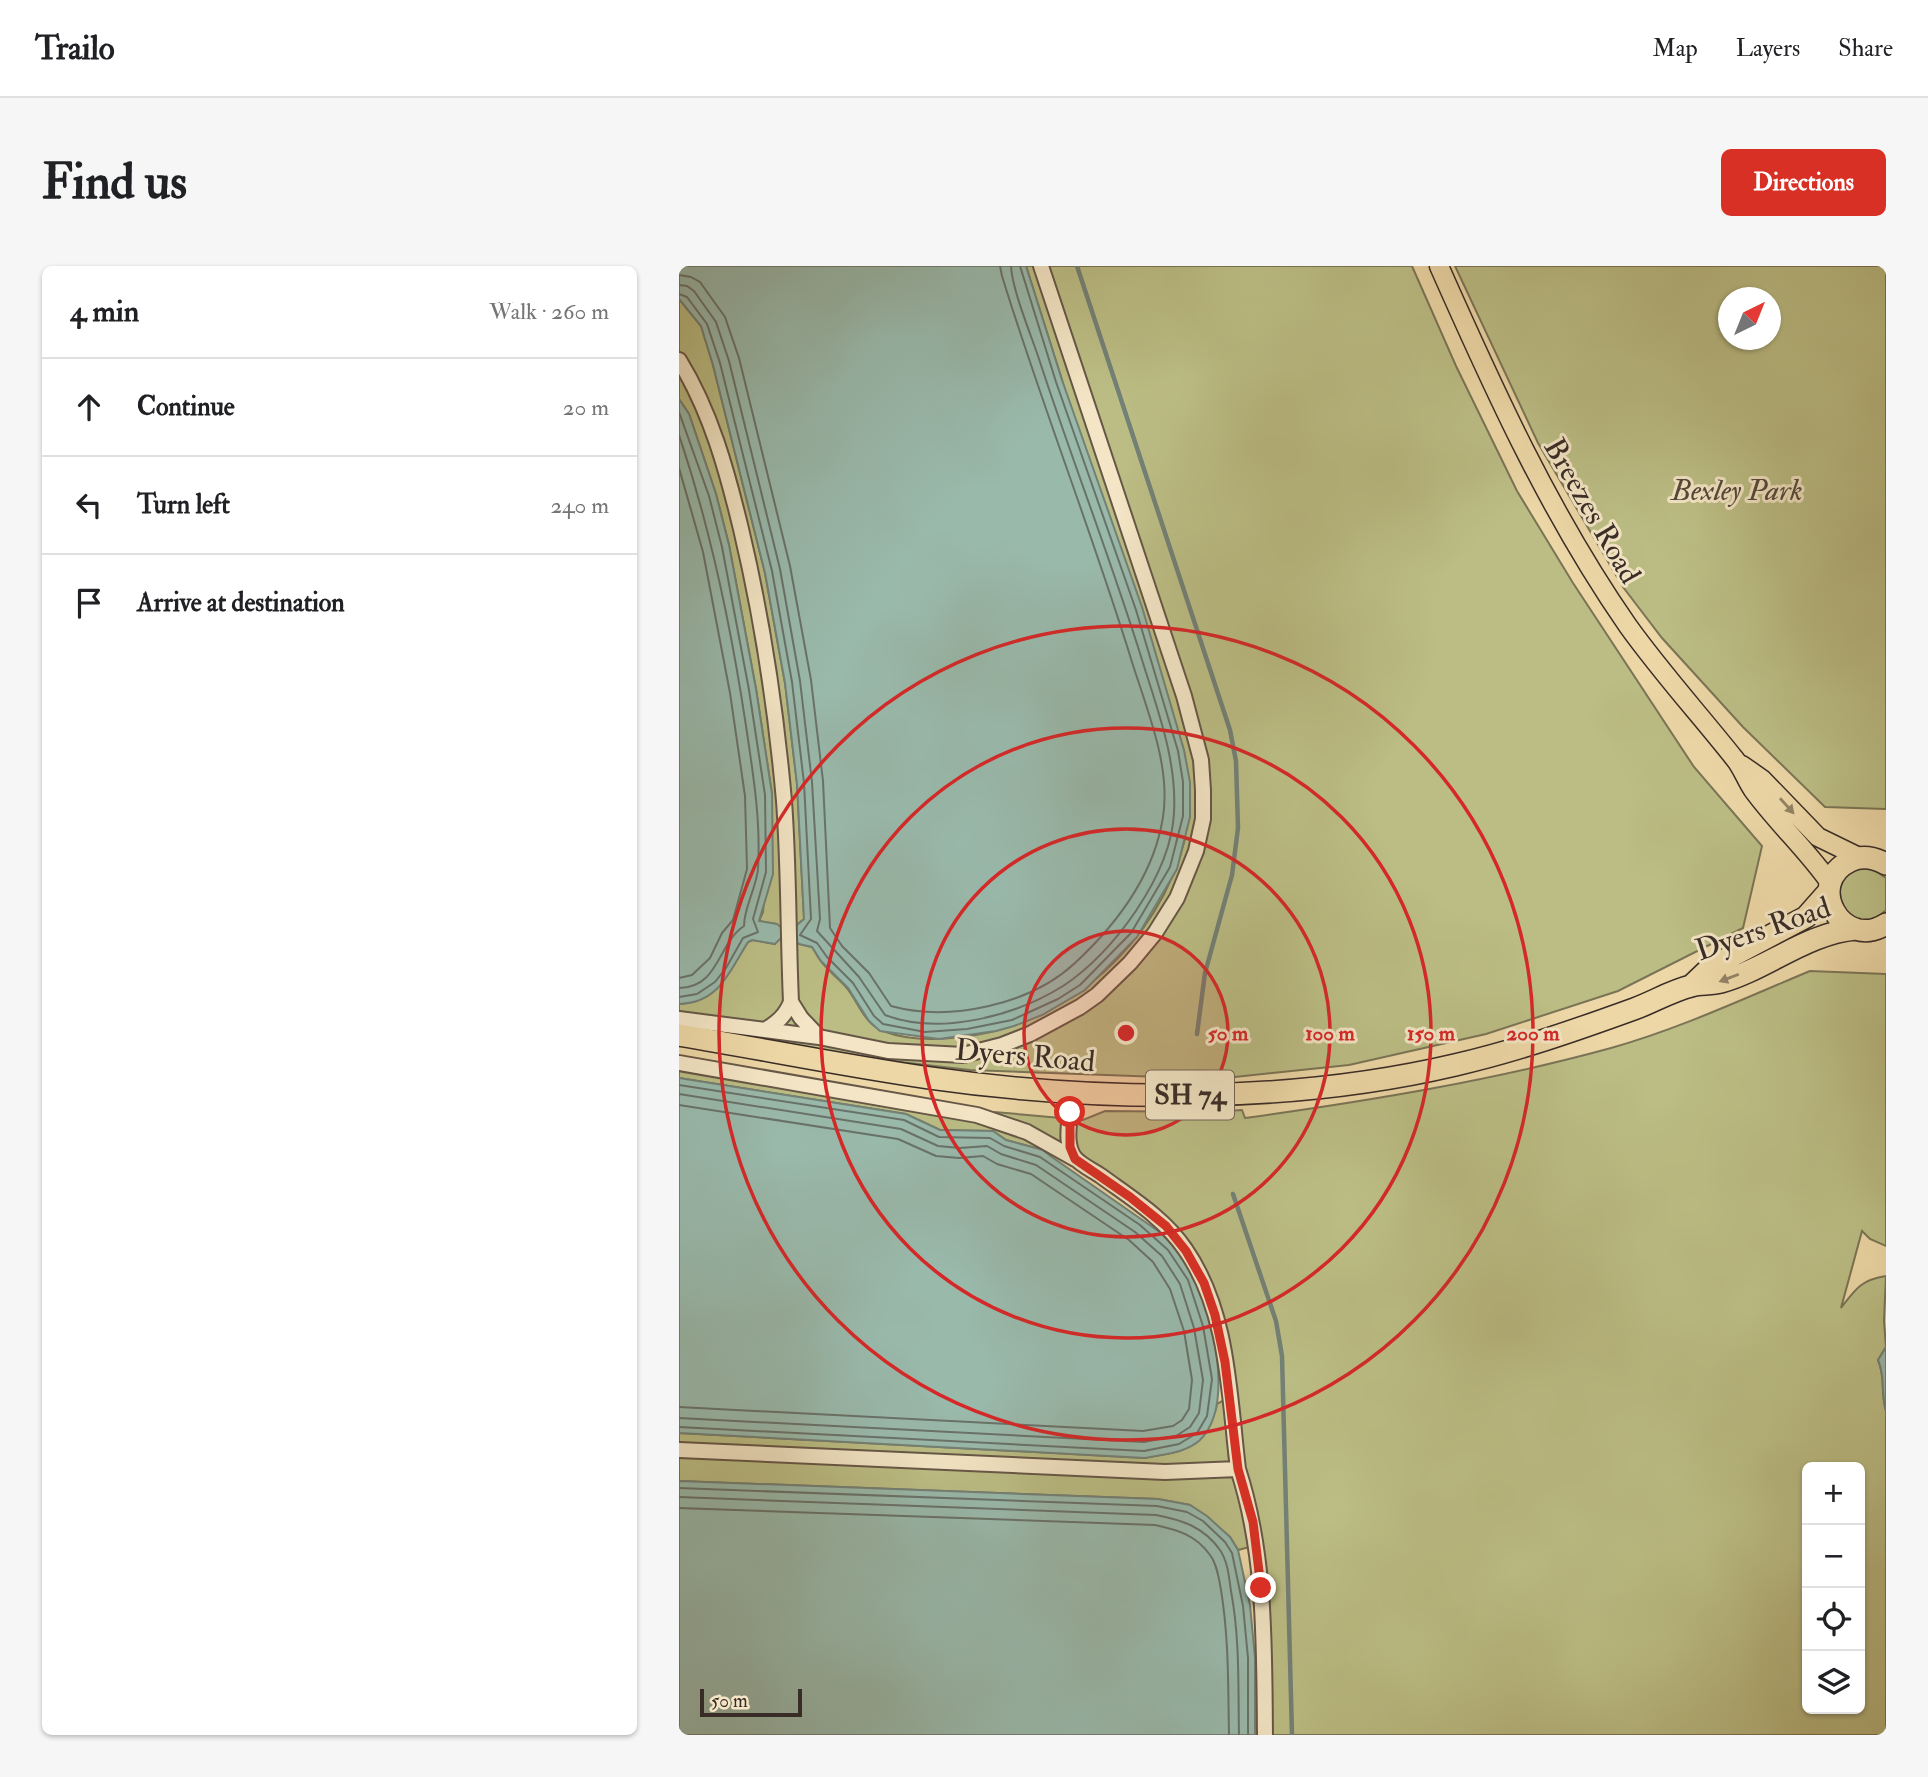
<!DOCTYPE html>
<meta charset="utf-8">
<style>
body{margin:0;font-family:"IM FELL Double Pica",serif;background:#f6f6f6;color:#202124}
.controls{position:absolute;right:21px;bottom:21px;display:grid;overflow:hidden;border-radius:10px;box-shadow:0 2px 5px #0004}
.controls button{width:63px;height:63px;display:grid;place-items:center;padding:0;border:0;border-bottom:2px solid #e0e0e0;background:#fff;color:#202124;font:35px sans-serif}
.compass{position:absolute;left:1039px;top:21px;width:63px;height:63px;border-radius:50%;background:#fff;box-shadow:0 2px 5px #0004;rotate:43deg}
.scale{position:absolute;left:21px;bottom:18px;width:102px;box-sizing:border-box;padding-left:7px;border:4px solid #392c27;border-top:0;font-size:19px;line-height:24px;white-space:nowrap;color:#392c27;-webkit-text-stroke:5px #f3e5c5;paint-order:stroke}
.stop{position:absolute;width:21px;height:21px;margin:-16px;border:5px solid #d93025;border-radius:50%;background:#fff}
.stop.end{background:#d93025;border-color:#fff;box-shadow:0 2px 7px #0008}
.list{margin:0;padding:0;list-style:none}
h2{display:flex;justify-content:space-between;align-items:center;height:91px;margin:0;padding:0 28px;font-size:30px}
h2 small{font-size:23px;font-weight:400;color:#757577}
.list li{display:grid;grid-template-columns:46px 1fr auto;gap:21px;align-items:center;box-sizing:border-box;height:98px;padding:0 28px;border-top:2px solid #e0e0e0}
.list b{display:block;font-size:26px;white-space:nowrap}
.list em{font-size:23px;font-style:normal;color:#757577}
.icon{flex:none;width:38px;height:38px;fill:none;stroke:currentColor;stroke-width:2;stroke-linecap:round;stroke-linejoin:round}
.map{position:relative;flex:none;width:1207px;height:1469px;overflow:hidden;border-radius:10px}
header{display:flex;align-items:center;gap:42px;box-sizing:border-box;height:98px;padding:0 35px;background:#fff;border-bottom:2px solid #e0e0e0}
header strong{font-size:33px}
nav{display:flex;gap:38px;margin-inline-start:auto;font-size:24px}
.intro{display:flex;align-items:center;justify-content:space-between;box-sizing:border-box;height:168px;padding:0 42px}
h1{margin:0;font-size:49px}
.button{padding:18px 32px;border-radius:10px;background:#d93025;color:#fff;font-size:24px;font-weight:700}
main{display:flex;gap:42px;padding:0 42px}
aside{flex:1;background:#fff;border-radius:10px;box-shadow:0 2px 5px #0004}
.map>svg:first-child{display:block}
.green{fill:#bbbd84;stroke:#7a7456;stroke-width:2;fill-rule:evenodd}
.water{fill:#99b9ab;stroke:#738176;stroke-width:2}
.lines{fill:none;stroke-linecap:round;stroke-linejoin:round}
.shore{stroke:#697269;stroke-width:2}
.stream{stroke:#738176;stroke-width:4.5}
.minor-casing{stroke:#665747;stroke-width:18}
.major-casing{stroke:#392c27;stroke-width:21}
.highway-casing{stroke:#392c27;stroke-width:24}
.minor{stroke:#f3e5c5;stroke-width:14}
.major{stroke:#edd7a6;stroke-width:18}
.highway{stroke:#edd7a6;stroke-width:21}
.oneway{fill:#938266}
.route{stroke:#d93025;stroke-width:9}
.ring{fill:none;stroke:#d62828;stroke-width:3.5}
.labels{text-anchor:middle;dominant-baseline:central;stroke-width:6;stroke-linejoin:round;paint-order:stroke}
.shield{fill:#f3e5c5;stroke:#716456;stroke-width:2}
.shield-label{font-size:28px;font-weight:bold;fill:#392c27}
.park-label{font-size:30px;font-style:italic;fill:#53493a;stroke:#f3e5c5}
.street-label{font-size:30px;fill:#392c27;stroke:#f3e5c5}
.centre{fill:#d62828;stroke:#f3e5c5;stroke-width:3.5}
.ring-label{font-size:21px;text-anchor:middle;font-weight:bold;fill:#d62828;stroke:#f3e5c5;stroke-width:6;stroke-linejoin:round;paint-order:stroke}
</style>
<header>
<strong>Trailo</strong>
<nav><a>Map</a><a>Layers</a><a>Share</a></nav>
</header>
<div class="intro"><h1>Find us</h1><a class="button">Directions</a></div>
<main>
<aside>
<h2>4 min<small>Walk · 260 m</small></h2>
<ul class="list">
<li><svg class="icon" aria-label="ahead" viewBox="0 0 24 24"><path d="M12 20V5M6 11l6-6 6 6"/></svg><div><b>Continue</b></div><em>20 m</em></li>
<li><svg class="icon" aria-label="left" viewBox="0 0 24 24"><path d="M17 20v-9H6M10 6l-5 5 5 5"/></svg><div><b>Turn left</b></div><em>240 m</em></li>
<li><svg class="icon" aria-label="arrive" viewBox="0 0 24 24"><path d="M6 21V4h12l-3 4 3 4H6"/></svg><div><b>Arrive at destination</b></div></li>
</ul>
</aside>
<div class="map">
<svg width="1207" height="1469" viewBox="0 0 1207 1469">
<rect width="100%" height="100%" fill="#edd7a6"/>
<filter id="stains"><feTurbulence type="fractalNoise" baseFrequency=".00286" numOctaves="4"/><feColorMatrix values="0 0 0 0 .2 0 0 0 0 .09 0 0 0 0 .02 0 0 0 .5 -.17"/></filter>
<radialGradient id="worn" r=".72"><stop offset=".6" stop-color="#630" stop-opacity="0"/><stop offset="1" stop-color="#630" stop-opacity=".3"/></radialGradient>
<path class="green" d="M347 0H733L777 100 838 225 894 317 1015 501 1083 580 1064 662 939 725 807 768 670 799 537 813 291 804 195 793 35 766 0 752V738C38 737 51 704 69 676L73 674 96 678 98 658 80 655 84 646 93 528 77 423 50 279 37 228 10 148 0 133V33L22 60 34 99 86 307 106 417 118 518 125 653 113 663 120 678 133 681C136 685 138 690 141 694 148 704 159 712 167 721 179 735 185 758 204 765 227 774 258 774 282 771 389 760 480 676 506 573L383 114Z
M776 0H1207V543L1146 541 1064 461 983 372 944 321 859 177ZM1050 32H1092V74H1050Z
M1188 602 1195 604 1207 612V644C1170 682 1135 605 1188 602Z
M1131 705 1207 708V980L1191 973 1183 965 1162 1042C1176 1024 1181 1014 1207 1010L1205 1055 1207 1081 1199 1094C1207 1112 1201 1124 1207 1145V1469H592L578 1279 559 1284 551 1271 511 1239 479 1233 0 1215V1167L466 1192C495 1186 508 1189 526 1164 532 1155 536 1149 538 1138L554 1129 538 1044 489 957 316 850V846L404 854 426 845 528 846 563 844 566 852C689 835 812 815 932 782 1000 763 1066 732 1131 705ZM1128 1201H1181V1443H1128Z
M0 801 324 860 373 883 370 889 364 884 327 874 314 865 261 864 227 848 0 812Z"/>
<path class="water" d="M0 0H347L383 114 463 341 505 484 511 516V551L498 603 458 671 406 724 363 749 335 760 317 765 260 773 201 765 190 755 169 722 142 695 133 681 120 678 114 672 113 663 125 653 118 518 106 417 86 307 34 99 22 60 0 33Z
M0 133 10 148 37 228 50 279 77 423 93 528 94 608 80 655 98 658 103 662V671L96 678 73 674 69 676C50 705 41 737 0 738Z
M0 812 227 848 261 864 314 865 327 874 364 884 370 889 482 967C495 980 506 994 514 1010 534 1049 556 1139 521 1174 507 1187 484 1188 466 1192L0 1167Z
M1207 1081V1145C1201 1124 1207 1112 1199 1094Z
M0 1215 479 1233 511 1239 528 1250 551 1271 559 1284 571 1339 576 1392V1469H0Z"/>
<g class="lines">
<path class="shore" d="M0 9 12 11 21 16 46 51 60 92 111 300 132 414 144 515 151 662 163 680 190 707 212 740C270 756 351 739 396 697 438 658 475 609 484 551 492 500 468 444 453 396 413 266 363 140 323 10L321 0
M0 19 8 20 15 25 37 56 50 95 101 303 121 415 133 516 141 653 138 665 180 711 206 749C261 770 336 750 384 720 435 687 492 608 495 547 498 495 479 445 464 397 433 296 394 197 361 96 353 71 333 24 332 0
M0 28 8 31 28 58 41 97 93 305 113 416 125 517 132 653 121 669 138 677 148 691 174 717 195 750 204 758 246 766 288 763 333 754 379 733 401 719 452 667 491 601 504 550V516L499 485 457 344 377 116 341 0
M0 146 30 230 43 281 70 424 86 529 87 606 74 653 79 666 64 672 47 702 36 716 18 728 0 731
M0 169C32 264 52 360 67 460 74 507 82 555 79 603 77 623 65 641 65 660 38 678 41 721 0 722
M0 202 24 286 51 427 66 530 68 603 54 654 43 667 31 692 13 709 0 712
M0 819 225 854 260 871 311 872 325 880 361 891 461 959 489 984 509 1014 524 1060 533 1113 528 1150 518 1167 500 1178 465 1185 0 1161
M0 828 222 863 259 880 281 882 308 880 322 888 357 899 456 966 483 990 501 1018 515 1062 524 1114 520 1147 511 1161 497 1170 465 1176 0 1152
M0 839 219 873 257 890 280 892 304 890 318 898 352 908 450 974 474 996 491 1023 505 1065 513 1114 510 1143 503 1154 494 1160 464 1165 0 1141
M0 1222 478 1240 508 1246 524 1255 546 1276 553 1287 564 1340 569 1392V1469
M0 1231 477 1249C503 1254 525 1261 541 1284 549 1296 550 1311 552 1325 561 1373 559 1420 560 1469
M0 1242 476 1259C499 1264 517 1269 531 1289 538 1298 540 1313 542 1324 550 1373 549 1420 550 1469"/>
<path class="stream" d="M398 0 551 464 557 495 559 562 553 609 526 707 518 768
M554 928 597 1055 603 1090 613 1469"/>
<g class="minor-casing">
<path id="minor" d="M0 94C32 146 48 205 62 263 83 351 97 444 105 535 110 602 109 669 112 736L122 752 140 771
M0 753 140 771 209 785 284 789 323 779 351 768 401 741 418 729 451 697 476 667 498 632 517 585 524 553V524L522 494 505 430 362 0
M86 764C99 756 106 750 112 736
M0 797 298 849 348 866 396 893
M0 1184 486 1206 559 1203C550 1130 550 1046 506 983 485 952 452 932 422 910 415 905 402 899 396 892 386 880 390 860 391 846
M559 1203C587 1289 585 1380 586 1469"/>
</g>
<g class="major-casing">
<path id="major" d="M760 0C815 124 871 248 949 360 982 406 1020 448 1055 492 1063 501 1067 514 1074 524 1098 557 1128 584 1151 617
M1063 499 1083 513 1139 571 1182 592"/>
</g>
<g class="highway-casing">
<path id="highway" d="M1207 598C1196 592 1183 589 1171 595 1125 617 1163 686 1207 658
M1012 720 1032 701 1127 651 1150 625
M0 769C84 783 167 800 251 812 420 836 610 838 776 799 837 785 897 764 955 743 974 736 992 725 1012 720 1021 717 1032 719 1042 716 1088 703 1128 667 1177 663"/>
</g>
<use href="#minor" class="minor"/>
<use href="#major" class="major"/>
<use href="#highway" class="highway"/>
</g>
<defs><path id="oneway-solid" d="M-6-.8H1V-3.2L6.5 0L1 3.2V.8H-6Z" transform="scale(1.75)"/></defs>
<g class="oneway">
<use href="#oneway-solid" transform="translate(1108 540) rotate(48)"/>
<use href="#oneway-solid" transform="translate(1050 712) rotate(159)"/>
</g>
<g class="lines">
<path class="route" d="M391 846V881L396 893 451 931 487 960 507 985 525 1017 536 1049 546 1096 559 1203 574 1256 582 1322"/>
</g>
<circle cx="447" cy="767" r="102" fill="#d62828" fill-opacity=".12"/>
<g class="ring">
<circle cx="447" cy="767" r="102"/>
<circle cx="447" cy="767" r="204"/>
<circle cx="447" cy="767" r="305"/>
<circle cx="447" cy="767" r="407"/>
</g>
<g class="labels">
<rect class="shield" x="467" y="804.5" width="88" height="49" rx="5"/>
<g class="shield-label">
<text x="511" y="829">SH 74</text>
</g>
<g class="park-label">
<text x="1058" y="224">Bexley Park</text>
</g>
<g class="street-label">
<text transform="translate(913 245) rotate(60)">Breezes Road</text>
<text transform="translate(1084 663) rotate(-19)">Dyers Road</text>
<text transform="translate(346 790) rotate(5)">Dyers Road</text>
</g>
</g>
<circle cx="447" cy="767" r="10" class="centre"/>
<g class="ring-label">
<text x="549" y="774">50 m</text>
<text x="651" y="774">100 m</text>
<text x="752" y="774">150 m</text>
<text x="854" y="774">200 m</text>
</g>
<rect width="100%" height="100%" filter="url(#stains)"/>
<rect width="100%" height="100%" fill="url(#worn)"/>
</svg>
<div class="controls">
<button>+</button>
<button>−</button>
<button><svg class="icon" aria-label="locate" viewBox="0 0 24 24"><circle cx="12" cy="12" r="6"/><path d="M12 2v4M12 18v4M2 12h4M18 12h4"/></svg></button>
<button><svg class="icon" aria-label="layers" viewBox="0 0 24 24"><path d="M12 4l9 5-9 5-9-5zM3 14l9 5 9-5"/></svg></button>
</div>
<svg class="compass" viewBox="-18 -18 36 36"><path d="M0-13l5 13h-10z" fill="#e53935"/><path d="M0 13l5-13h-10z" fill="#757577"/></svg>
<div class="scale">50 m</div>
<div class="stop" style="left:391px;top:846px"></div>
<div class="stop end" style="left:582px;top:1322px"></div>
</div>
</main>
